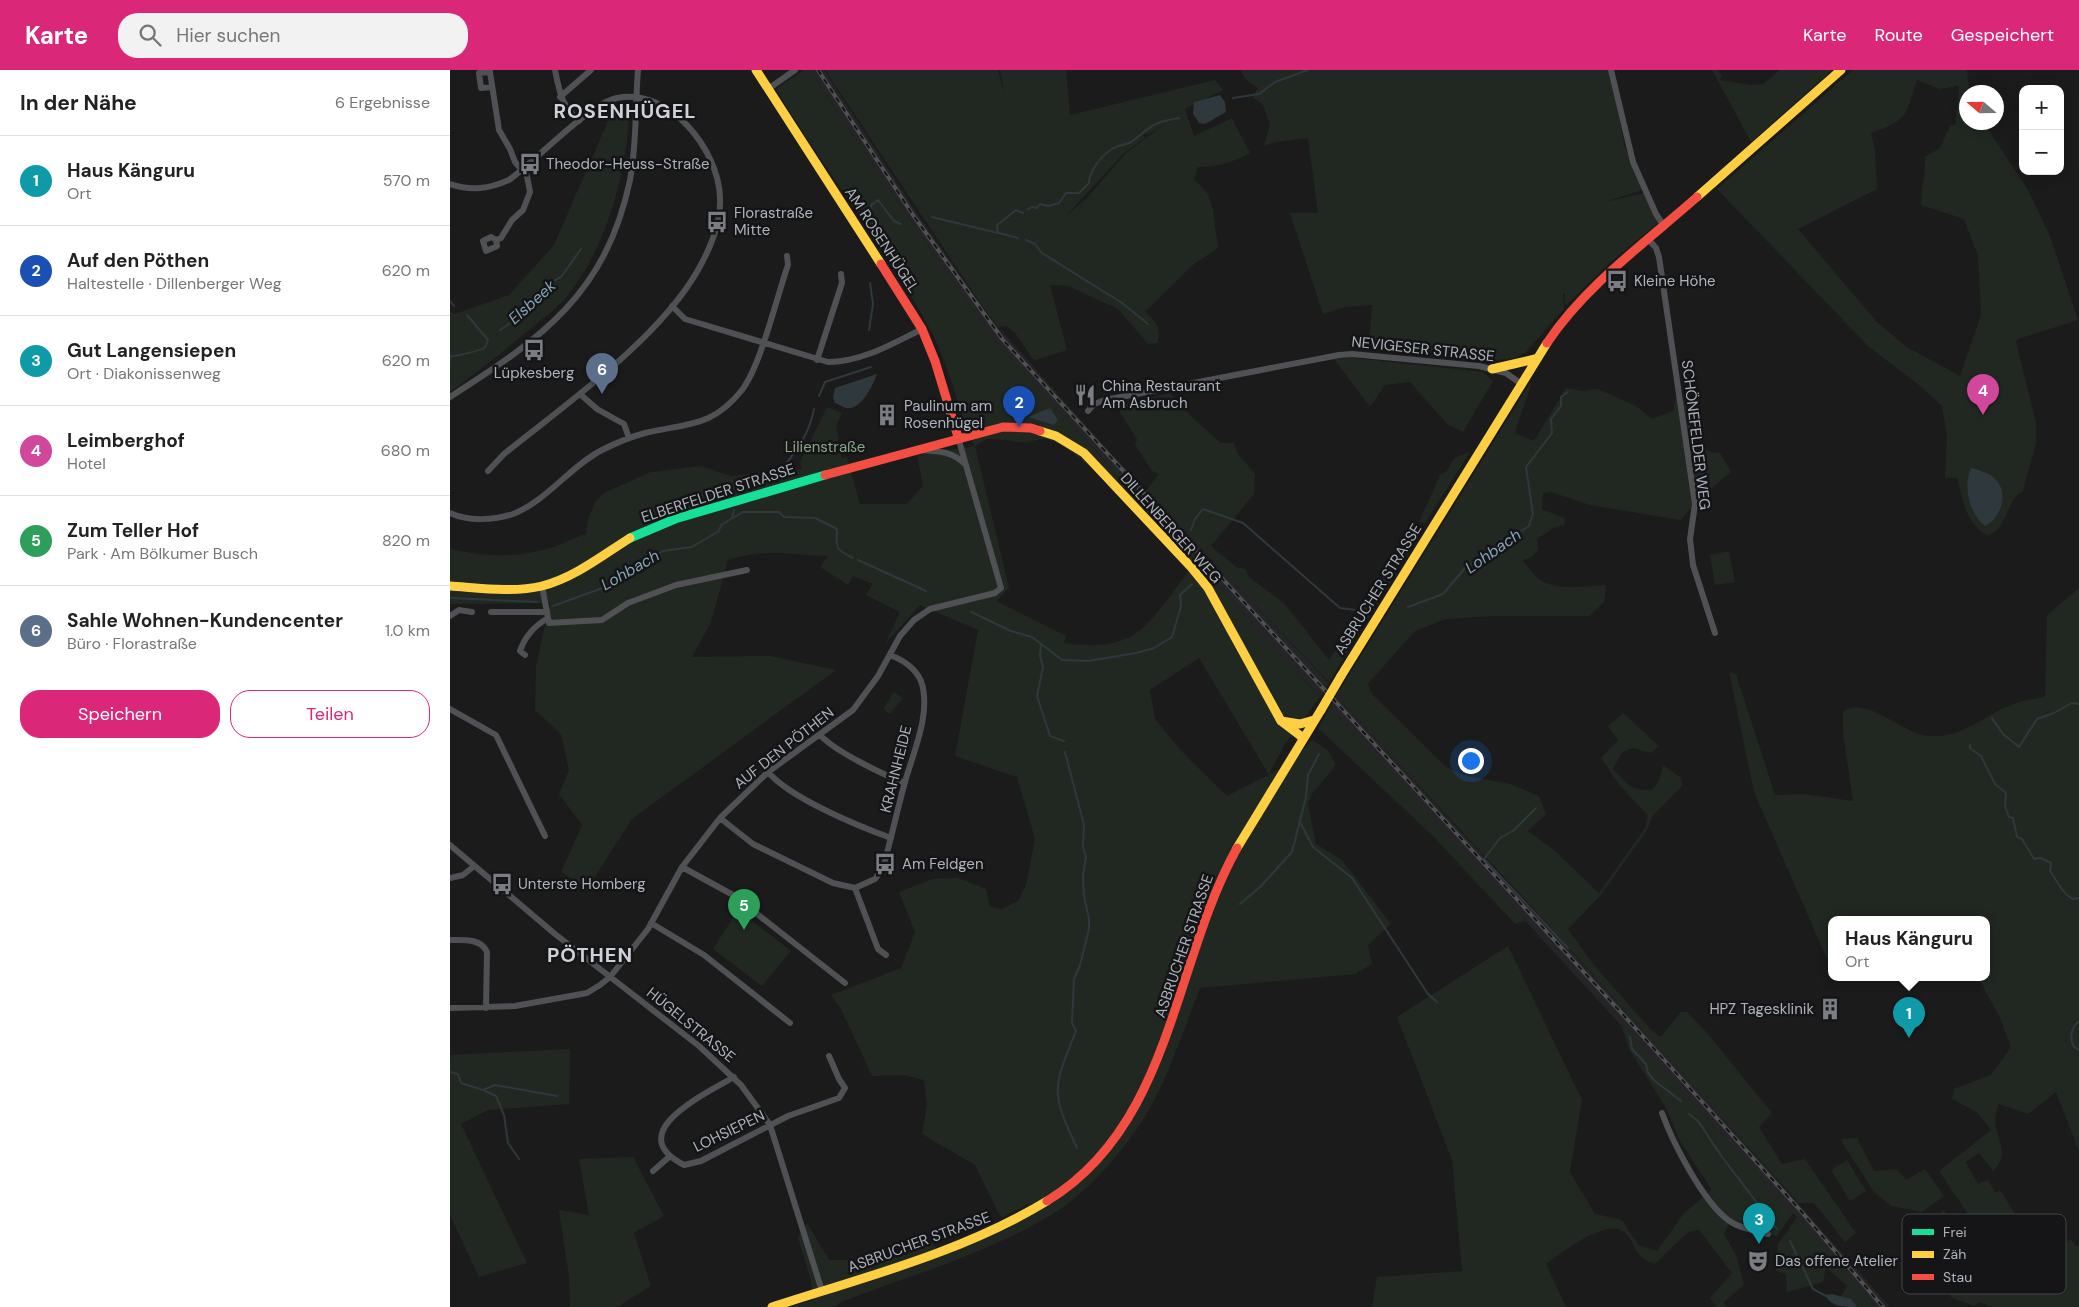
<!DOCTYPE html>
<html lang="de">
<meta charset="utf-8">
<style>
body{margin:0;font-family:"DM Sans",sans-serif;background:#f2f2f2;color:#222}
.controls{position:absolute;right:15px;top:15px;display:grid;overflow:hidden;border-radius:10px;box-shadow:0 2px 12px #0003}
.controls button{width:45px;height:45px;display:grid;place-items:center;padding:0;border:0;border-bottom:1px solid #e0e0e0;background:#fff;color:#222;font:25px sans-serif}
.compass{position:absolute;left:1509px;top:15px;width:45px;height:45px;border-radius:50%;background:#fff;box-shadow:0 2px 12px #0003;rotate:290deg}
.you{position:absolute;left:1020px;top:690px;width:18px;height:18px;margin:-12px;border:4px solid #fff;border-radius:50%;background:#1a73e8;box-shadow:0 0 0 8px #1a73e833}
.badge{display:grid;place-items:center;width:32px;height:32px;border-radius:50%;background:#db2777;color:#fff;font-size:16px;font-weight:700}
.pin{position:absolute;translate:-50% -41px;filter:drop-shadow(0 1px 2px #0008)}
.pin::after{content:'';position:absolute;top:26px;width:18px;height:15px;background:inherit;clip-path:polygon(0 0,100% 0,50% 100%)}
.popup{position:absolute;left:1378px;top:846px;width:162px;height:65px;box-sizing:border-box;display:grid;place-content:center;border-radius:10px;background:#fff;filter:drop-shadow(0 1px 4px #0005);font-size:16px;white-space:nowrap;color:#767676}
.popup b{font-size:19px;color:#222}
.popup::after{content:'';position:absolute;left:50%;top:100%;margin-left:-10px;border:10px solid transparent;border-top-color:#fff}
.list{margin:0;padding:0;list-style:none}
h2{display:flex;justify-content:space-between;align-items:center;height:65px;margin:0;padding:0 20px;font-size:21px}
h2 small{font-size:16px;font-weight:400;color:#767676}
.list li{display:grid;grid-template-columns:32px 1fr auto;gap:15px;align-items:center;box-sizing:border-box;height:90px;padding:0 20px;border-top:1px solid #e0e0e0}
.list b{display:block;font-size:19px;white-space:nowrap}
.list p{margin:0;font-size:16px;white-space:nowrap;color:#767676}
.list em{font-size:16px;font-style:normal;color:#767676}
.actions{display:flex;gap:10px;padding:15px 20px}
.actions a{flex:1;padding:11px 0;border:1px solid #db2777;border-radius:20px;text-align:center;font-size:18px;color:#db2777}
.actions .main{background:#db2777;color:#fff}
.icon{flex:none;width:28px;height:28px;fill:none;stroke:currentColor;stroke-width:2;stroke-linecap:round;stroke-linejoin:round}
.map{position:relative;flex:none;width:1629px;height:1237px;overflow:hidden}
header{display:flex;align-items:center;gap:30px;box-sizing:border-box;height:70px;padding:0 25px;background:#db2777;color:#fff}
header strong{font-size:24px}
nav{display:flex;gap:28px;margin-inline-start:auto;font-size:18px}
.search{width:350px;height:45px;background:#f2f2f2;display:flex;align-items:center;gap:12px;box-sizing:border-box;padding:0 18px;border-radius:20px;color:#767676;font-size:19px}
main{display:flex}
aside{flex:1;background:#fff}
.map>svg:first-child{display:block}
.built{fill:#252527}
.green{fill:#212821;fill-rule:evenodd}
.water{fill:#2e383d}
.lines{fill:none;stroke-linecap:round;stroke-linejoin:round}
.stream{stroke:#2e383d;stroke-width:2}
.street{stroke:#4f5154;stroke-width:6}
.fast{stroke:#16e098;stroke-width:9}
.slow{stroke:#ffcf43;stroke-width:9}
.jam{stroke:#f24e42;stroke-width:9}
.rail-casing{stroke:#505152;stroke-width:4}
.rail{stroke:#151517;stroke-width:2;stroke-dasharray:5.5;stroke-linecap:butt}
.slow-bridge{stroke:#ffcf43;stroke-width:9}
.labels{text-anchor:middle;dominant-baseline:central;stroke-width:5;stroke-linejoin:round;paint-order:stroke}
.poi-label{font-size:15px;fill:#adb3bb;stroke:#151517;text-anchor:start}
.street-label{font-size:15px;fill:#adb3bb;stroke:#151517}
.park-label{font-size:15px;fill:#87a684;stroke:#151517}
.water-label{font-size:16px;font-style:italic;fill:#85a5b5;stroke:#151517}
.district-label{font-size:20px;font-weight:bold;letter-spacing:1px;fill:#ced1d7;stroke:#151517}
.key{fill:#151517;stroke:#434448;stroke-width:1}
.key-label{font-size:14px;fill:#adb3bb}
</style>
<header>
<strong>Karte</strong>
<div class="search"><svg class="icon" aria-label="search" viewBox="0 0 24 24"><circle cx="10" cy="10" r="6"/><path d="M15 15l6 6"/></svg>Hier suchen</div>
<nav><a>Karte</a><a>Route</a><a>Gespeichert</a></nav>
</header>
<main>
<aside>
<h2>In der Nähe<small>6 Ergebnisse</small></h2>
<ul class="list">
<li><span class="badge" style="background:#0f9aa8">1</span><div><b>Haus Känguru</b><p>Ort</p></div><em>570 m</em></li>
<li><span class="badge" style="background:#1a4fb4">2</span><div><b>Auf den Pöthen</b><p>Haltestelle · Dillenberger Weg</p></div><em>620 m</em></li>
<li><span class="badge" style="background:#0f9aa8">3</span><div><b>Gut Langensiepen</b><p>Ort · Diakonissenweg</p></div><em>620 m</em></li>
<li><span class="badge" style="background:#d1479c">4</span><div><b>Leimberghof</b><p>Hotel</p></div><em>680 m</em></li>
<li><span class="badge" style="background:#2e9e5b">5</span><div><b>Zum Teller Hof</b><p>Park · Am Bölkumer Busch</p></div><em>820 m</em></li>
<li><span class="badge" style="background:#5c6f8a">6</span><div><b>Sahle Wohnen-Kundencenter</b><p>Büro · Florastraße</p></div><em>1.0 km</em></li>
</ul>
<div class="actions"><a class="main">Speichern</a><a>Teilen</a></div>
</aside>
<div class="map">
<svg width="1629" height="1237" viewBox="0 0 1629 1237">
<rect width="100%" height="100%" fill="#1b1b1b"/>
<path class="built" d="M359 0H374L466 142 540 248 655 377 879 613 870 627 545 271 458 147Z
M886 626 1208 976 1440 1237H1425L1343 1143 880 638Z"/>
<path class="green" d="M354 0H359L458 147 545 271 870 627 835 674 819 704 840 694 862 670 878 680 886 695 862 724 858 734 866 774 892 790 941 854 918 875 922 894 905 904 750 918C732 963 717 1013 691 1053 668 1087 636 1124 601 1145 536 1184 461 1205 391 1232L383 1237H340L363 1230 361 1210 348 1168 357 1153 379 1190 430 1189 482 1173 493 1185 559 1158 580 1133 551 1148 525 1095 472 1064 477 1035 474 1010 453 1005 422 1006 391 939 381 925 451 898 465 862 449 822 483 809 508 808 536 819 540 837 551 839 568 831 576 815 585 769 567 707 505 686 528 560 470 535 435 574 450 542 416 525 423 514 403 506 398 515 370 497 378 486C342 485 313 478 278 490L261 552 242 587 320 586 386 600 182 749 137 819 111 802 132 755 109 724 119 700 111 664 85 640 86 596 100 533 0 534V479C35 487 69 488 104 477 115 473 125 467 136 464L138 449 146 430 154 423 201 402 251 396 281 406 352 399 350 392 377 337 392 343 386 356 392 388 397 387 410 434H457L473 416 467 385 524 376C509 340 500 300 483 265 438 179 375 102 326 19ZM537 369C549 369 560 371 571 372 579 373 586 369 594 369 630 372 711 473 738 502 698 554 688 584 614 573L616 566 546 531 559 518 525 376ZM749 588 819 705 777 726 735 685 705 649 700 620Z
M375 0H548L555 26 550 0H616L620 45 765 10 773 20 735 39 744 66 782 48 800 83C783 92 767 97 748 97L744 109 758 124 763 139 768 178 744 194 695 242 675 227C690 240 716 250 707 273L698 274 668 239 618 216 600 215 617 280 586 290 582 288 566 264 557 256 548 257 537 243ZM716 53 676 83 637 128 615 147 674 83 695 68 693 64H699Z
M791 0H1159L1175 77 1192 120 1155 132 1194 123 1208 153 1163 190 1115 236V223L1113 224 1114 239 1076 282 1065 288 1046 290 988 283 919 278 922 235 895 237 873 244 840 143H868L858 68 825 72 814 76 820 54 813 35 803 27 808 18 795 9Z
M1262 0H1268L1272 7 1269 10 1302 15 1313 14 1330 0H1382L1301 72Z
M1403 0H1517L1519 22H1516V52L1534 53 1578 120 1600 166 1628 250 1568 269 1566 272 1586 353V373L1573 421C1555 431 1559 458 1537 466 1513 448 1515 434 1507 408H1495L1497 366 1492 336 1470 316 1419 277 1267 119ZM1467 10 1490 19 1508 16 1509 21 1505 55 1500 56 1490 78 1475 87C1476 103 1471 118 1471 135L1514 149 1528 186 1531 245 1510 306 1455 276 1426 251 1348 159 1427 119 1425 80 1421 63C1459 50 1455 46 1467 10Z
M171 33 180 35C176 104 159 174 115 229 107 238 95 246 86 254 58 278 30 300 0 322V241L5 244 59 225 104 175 159 49Z
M903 288 1033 302 1043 311 1013 362 997 354 960 312 935 315 920 337 884 289Z
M1082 310C1078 328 1070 344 1065 363L1084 371 1116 318 1133 321 1148 319 1186 336 1202 349 1223 341 1226 326 1235 331 1243 372 1263 383H1270L1281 402 1249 429 1231 450 1140 435 1101 422 1093 423 1092 439 1114 448 1115 455 1105 457 1087 469 1088 480 1081 487 1073 490C1077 496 1082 503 1088 508 1104 522 1137 516 1156 515L1154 532 1139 546H1043L995 549 965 561 918 614 922 624 995 696 1012 705 1060 714 1089 726 1096 744 1078 761 1105 781 1149 823 1195 758 1198 746 1168 713 1151 688 1168 670 1158 656 1173 643 1209 676 1201 683 1183 678 1172 682 1163 699C1176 713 1182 723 1203 719L1209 710 1213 695 1231 708 1232 716 1203 746 1197 760 1151 825 1118 859 1144 895 1202 961 1211 967 1231 942H1237L1258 964 1322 1043 1309 1057 1332 1094 1355 1089 1406 1163 1395 1172 1364 1133H1349L1083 838 886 626Z
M720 323 745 350 771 373H784L788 384 805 404 804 424 761 476 786 497 796 499 799 507 834 533 879 590 960 464 967 469 879 612 696 421 709 404 702 401 685 375 687 369 666 336Z
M1020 382 975 453 969 452 990 405 997 401 1004 388Z
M1279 481 1285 512 1265 515 1260 485Z
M1629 518V1081L1606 1022 1578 1044 1549 1034C1535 1063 1566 1078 1543 1101L1529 1083 1516 1092 1528 1114 1538 1110 1546 1123 1550 1120 1570 1152 1520 1147 1489 1101 1541 1060 1528 1043 1502 1029 1504 1019 1541 1005 1561 977 1549 946 1528 907H1536V849H1382L1381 898 1304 722 1279 602 1286 604 1325 725 1354 724 1403 731 1393 663V642C1417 624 1452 665 1480 666 1513 668 1533 646 1561 635 1572 630 1584 629 1595 627L1597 545Z
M444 622 453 628 440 644 433 639Z
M880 638 1076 851 1065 854 984 767 868 658Z
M288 840 341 881 312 916 263 879Z
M1058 876 1132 1030 1120 1102 1145 1144 1172 1150 1188 1175 1207 1181 1234 1143 1262 1120 1230 1071 1216 1038 1179 979 1171 954 1343 1143 1327 1166 1282 1149 1274 1164 1286 1185 1294 1215 1274 1232 1276 1237H1266L1260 1228 1282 1203 1249 1160 1238 1162 1205 1194C1181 1186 1189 1176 1174 1162 1157 1147 1111 1183 1096 1194L1116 1237H922L927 1207 1012 1201 1002 1090 947 947Z
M120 979 119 1034 38 1040 11 1054 77 1193 29 1207 0 1145V985Z
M1407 1068 1424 1101 1447 1099 1456 1110 1475 1099 1494 1126 1472 1142 1441 1136 1424 1122 1390 1069Z
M183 1087 214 1146 184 1163 201 1216 167 1237H120L119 1207 109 1140 139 1145 129 1089Z
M1397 1090 1416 1121 1400 1131 1381 1100Z
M1494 1140 1504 1156 1493 1163 1483 1148Z
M1347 1147 1425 1237H1401L1391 1226 1397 1216 1376 1197 1373 1212 1337 1222 1336 1204 1326 1201 1328 1174Z
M1510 1155 1515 1163 1494 1177 1488 1168Z
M1527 1163 1578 1169 1590 1187 1621 1169 1626 1176H1629V1237H1542L1529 1232 1524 1236 1502 1228 1490 1213 1493 1199 1510 1188 1505 1177Z"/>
<path class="water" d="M770 25 775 32 776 42 755 54 749 53 743 44 744 32Z
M427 304C423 315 411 341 396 338 392 337 388 334 385 333L383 328 385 318Z
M600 338 608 350 604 355 578 347Z
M1521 398C1529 400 1536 402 1543 407 1560 420 1552 448 1535 456 1519 444 1513 416 1521 398Z
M1382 1224 1401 1229 1407 1237C1392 1237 1382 1237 1375 1225Z"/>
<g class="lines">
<path class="stream" d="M783 28 809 24 825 12 858 0
M578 139 582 137 587 138 590 134 598 136 609 133 616 123H629L639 113C639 101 652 85 662 79 668 75 675 75 681 72 703 56 700 53 729 48
M482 147 548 163 547 155 566 140 573 143
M549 163 568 168
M424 165 421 135 428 130 444 151 451 154
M576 170 585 174 592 183 672 233 698 254
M0 231 4 236
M50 260 67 248 73 236C86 231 96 226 101 212L111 207 131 179
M419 260 423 234 420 213
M0 290 1 286C5 287 31 280 34 278 36 276 37 273 38 270L17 245
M369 326 375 312 421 297
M333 397C348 380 360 362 364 339
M282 448 284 440
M741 460 745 449 753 439 793 453 890 538 914 541
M408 490 476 521
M0 528 87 532
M103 536 158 516 167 508 213 481 242 477 269 461 271 455 293 442H329L334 447 365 448 387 459C386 479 385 479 403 488
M958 537 993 524 1015 498 1079 456 1083 444 1076 397 1102 363 1101 349 1111 336V327L1118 322
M521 542 561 561 582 567 612 590 638 591 686 583 704 578 722 567 731 536 730 525 742 514
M591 574 590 586 593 597 587 626 600 666 614 671
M1542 648 1553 664 1569 677 1587 649 1604 643 1622 633 1629 634
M1520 675V678L1531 686 1545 714 1556 723 1555 736 1559 747 1563 748 1567 767 1572 769 1584 789 1591 788 1601 793 1600 801C1607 811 1613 825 1624 829L1629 828
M615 682 634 755 633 777 636 787 633 806 634 827 639 848V859L630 895 624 909 622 953 626 961C603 1018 600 1021 627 1078
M1086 738 1064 760 1050 768 1034 789 1118 878
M850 752 863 777 902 808 978 924 987 932
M790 834 810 817 842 782 856 727 858 705 869 684
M1629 951C1621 958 1619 968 1624 977L1629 980
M1180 967 1182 979 1196 994 1198 1003 1205 1011 1231 1031
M0 1002 8 1004 11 1013 33 1020 45 1015 107 1026
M33 1020 46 1026 54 1045 58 1073 69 1089
M1239 1044 1248 1051 1272 1087 1327 1159
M1340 1171 1363 1219 1376 1226"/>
<path class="street" d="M105 0C110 24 111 34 129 51
M1161 0 1183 92 1206 144 1214 156
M42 17 31 18 29 3 40 2 49 60 60 79 65 92 77 106 80 122 73 140 62 150 51 168 46 170 41 167 33 171 36 181 47 176 46 170
M318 19 345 0
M110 27 141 0
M0 114C21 121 39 119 59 110 87 90 137 35 167 28 219 17 269 80 270 128 271 152 260 179 248 200 209 269 116 334 54 384L38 401
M1199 170 1206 178 1209 187 1245 434 1240 469 1243 495 1265 563
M222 236 235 249 378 292C411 292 442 274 472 259
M367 290 392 213 391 204
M130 324 147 339 174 354 179 368
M0 327C92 268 156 224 180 110 187 74 185 36 188 0
M638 341 644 334 655 330 889 285 902 284 1029 296 1056 303 1070 313
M470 380C489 381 502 381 516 395
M0 443C18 452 45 450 63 444 98 430 119 397 152 380 166 373 180 367 195 363 236 353 262 358 292 320 311 295 327 226 338 195L337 186
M92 516 99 553 152 550 178 533 226 515 297 500
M41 542H96
M0 546 9 540 22 542
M75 585 70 581C75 566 84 556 98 548
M0 639 46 665 95 766
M370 665C386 682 432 704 455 713
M318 702C340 728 408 756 441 768
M270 748 303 774 383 813 405 818 425 809 433 798C441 769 447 741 455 712 463 683 482 642 471 611 465 597 453 590 440 585
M0 775 105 864 249 976 291 1015 320 1055 372 1221
M232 797 283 825 395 913
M0 808 13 805 23 797
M405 818 428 879 436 885
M201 853 254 885 340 953
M0 870C13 870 31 868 37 882L36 938
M0 938 65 936 137 923 150 915 160 907 198 859 232 797 270 748 318 702 403 640 428 606 450 566 464 550 480 539 545 523 551 518 508 367
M284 1007C255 1024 171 1063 234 1095L251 1091 338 1046 389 1028 395 1018 389 1009 379 986
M1212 1043C1223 1073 1252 1130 1278 1150 1289 1158 1305 1161 1318 1164
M203 1101 219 1087"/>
<path class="fast" d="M180 468 225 449 375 405"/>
<path class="slow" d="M306 0 431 194
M1247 127 1391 0
M1042 299 1085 289
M590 361 606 366 634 383 741 497 758 518 831 651 852 667
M0 516C29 518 63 523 92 516 124 508 153 485 180 468
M891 606 1097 273
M831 651 850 654 864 650
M787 778 871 640
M322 1237C415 1207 513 1182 597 1131"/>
<path class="jam" d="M431 194 472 259 485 291 508 367
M1097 273C1135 216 1196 172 1247 127
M375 405 553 357 581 358 590 361
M597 1131C722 1055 722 895 787 778"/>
<g class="rail-casing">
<path id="rail" d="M368 0 463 145 553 270 1188 961 1350 1140 1433 1237"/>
</g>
<use href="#rail" class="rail"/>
<path class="slow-bridge" d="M871 640 891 606"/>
</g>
<defs>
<g id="bus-bare" transform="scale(1.725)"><path d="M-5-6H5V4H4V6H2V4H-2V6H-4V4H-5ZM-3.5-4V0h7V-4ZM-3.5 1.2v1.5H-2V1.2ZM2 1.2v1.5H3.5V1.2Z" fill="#7a7e83" stroke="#151517" stroke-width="2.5" paint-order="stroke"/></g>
<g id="restaurant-bare" transform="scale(1.725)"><path d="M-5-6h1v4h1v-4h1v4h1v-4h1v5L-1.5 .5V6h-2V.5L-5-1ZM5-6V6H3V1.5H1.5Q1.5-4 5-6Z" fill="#7a7e83" stroke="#151517" stroke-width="2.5" paint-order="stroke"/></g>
<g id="building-bare" transform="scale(1.725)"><path d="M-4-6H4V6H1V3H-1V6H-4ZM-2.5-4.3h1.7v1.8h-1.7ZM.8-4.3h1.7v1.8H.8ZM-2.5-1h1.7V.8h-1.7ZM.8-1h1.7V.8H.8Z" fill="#7a7e83" stroke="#151517" stroke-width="2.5" paint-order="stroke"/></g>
<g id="theatre-bare" transform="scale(1.725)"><path d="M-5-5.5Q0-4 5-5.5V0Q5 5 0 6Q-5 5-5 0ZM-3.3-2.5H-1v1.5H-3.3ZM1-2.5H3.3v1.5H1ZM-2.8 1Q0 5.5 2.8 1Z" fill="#7a7e83" stroke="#151517" stroke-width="2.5" paint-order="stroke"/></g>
</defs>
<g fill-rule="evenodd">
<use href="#bus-bare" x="80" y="94"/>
<use href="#bus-bare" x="267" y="152"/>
<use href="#bus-bare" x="1167" y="211"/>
<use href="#bus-bare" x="84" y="280"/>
<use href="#restaurant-bare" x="635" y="325"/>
<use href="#building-bare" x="437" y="345"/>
<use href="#bus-bare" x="435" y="794"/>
<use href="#bus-bare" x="52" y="814"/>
<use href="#building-bare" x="1380" y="939"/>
<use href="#theatre-bare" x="1308" y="1191"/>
</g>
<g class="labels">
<g class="poi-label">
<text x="96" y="94">Theodor-Heuss-Straße</text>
<text x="284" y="143">Florastraße<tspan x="284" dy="17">Mitte</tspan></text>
<text x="1184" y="211">Kleine Höhe</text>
<text x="84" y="303" text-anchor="middle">Lüpkesberg</text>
<text x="652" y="316">China Restaurant<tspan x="652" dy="17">Am Asbruch</tspan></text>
<text x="454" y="336">Paulinum am<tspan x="454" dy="17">Rosenhügel</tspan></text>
<text x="452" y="794">Am Feldgen</text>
<text x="68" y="814">Unterste Homberg</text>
<text x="1364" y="939" text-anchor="end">HPZ Tagesklinik</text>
<text x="1325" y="1191">Das offene Atelier</text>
</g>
<g class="street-label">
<text transform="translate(432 170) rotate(57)">AM ROSENHÜGEL</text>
<text transform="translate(973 279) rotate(6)">NEVIGESER STRASSE</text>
<text transform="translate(1246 365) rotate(83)">SCHÖNEFELDER WEG</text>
<text transform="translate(268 423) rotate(-18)">ELBERFELDER STRASSE</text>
<text transform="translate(721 458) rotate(48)">DILLENBERGER WEG</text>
<text transform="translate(928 519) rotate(-58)">ASBRUCHER STRASSE</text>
<text transform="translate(334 678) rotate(-38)">AUF DEN PÖTHEN</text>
<text transform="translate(446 699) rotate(-76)">KRAHNHEIDE</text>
<text transform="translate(734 876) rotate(-71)">ASBRUCHER STRASSE</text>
<text transform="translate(241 955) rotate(39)">HÜGELSTRASSE</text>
<text transform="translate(279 1061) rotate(-26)">LOHSIEPEN</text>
<text transform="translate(469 1172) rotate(-20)">ASBRUCHER STRASSE</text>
</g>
<g class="park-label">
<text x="375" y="377">Lilienstraße</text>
</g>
<g class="water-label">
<text transform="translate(82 232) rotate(-42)">Elsbeek</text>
<text transform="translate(1043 481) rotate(-35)">Lohbach</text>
<text transform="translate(180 500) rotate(-30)">Lohbach</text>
</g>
<g class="district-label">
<text x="175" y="41">ROSENHÜGEL</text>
<text x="140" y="885">PÖTHEN</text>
</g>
</g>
<rect x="1452" y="1144" width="164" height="80" rx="8" class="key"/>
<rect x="1462" y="1159" width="22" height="6" fill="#16e098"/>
<rect x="1462" y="1181" width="22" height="7" fill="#ffcf43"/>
<rect x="1462" y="1204" width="22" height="6" fill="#f24e42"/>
<g class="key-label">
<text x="1493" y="1167">Frei</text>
<text x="1493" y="1189">Zäh</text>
<text x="1493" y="1212">Stau</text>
</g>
</svg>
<div class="controls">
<button>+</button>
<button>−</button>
</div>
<svg class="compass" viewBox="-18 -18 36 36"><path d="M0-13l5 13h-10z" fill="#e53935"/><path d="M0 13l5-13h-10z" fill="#767676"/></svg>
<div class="you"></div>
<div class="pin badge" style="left:1459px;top:968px;background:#0f9aa8">1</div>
<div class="popup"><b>Haus Känguru</b>Ort</div>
<div class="pin badge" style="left:569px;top:357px;background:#1a4fb4">2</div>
<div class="pin badge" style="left:1309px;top:1174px;background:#0f9aa8">3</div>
<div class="pin badge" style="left:1533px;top:345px;background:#d1479c">4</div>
<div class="pin badge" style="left:294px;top:860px;background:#2e9e5b">5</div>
<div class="pin badge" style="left:152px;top:324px;background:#5c6f8a">6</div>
</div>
</main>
